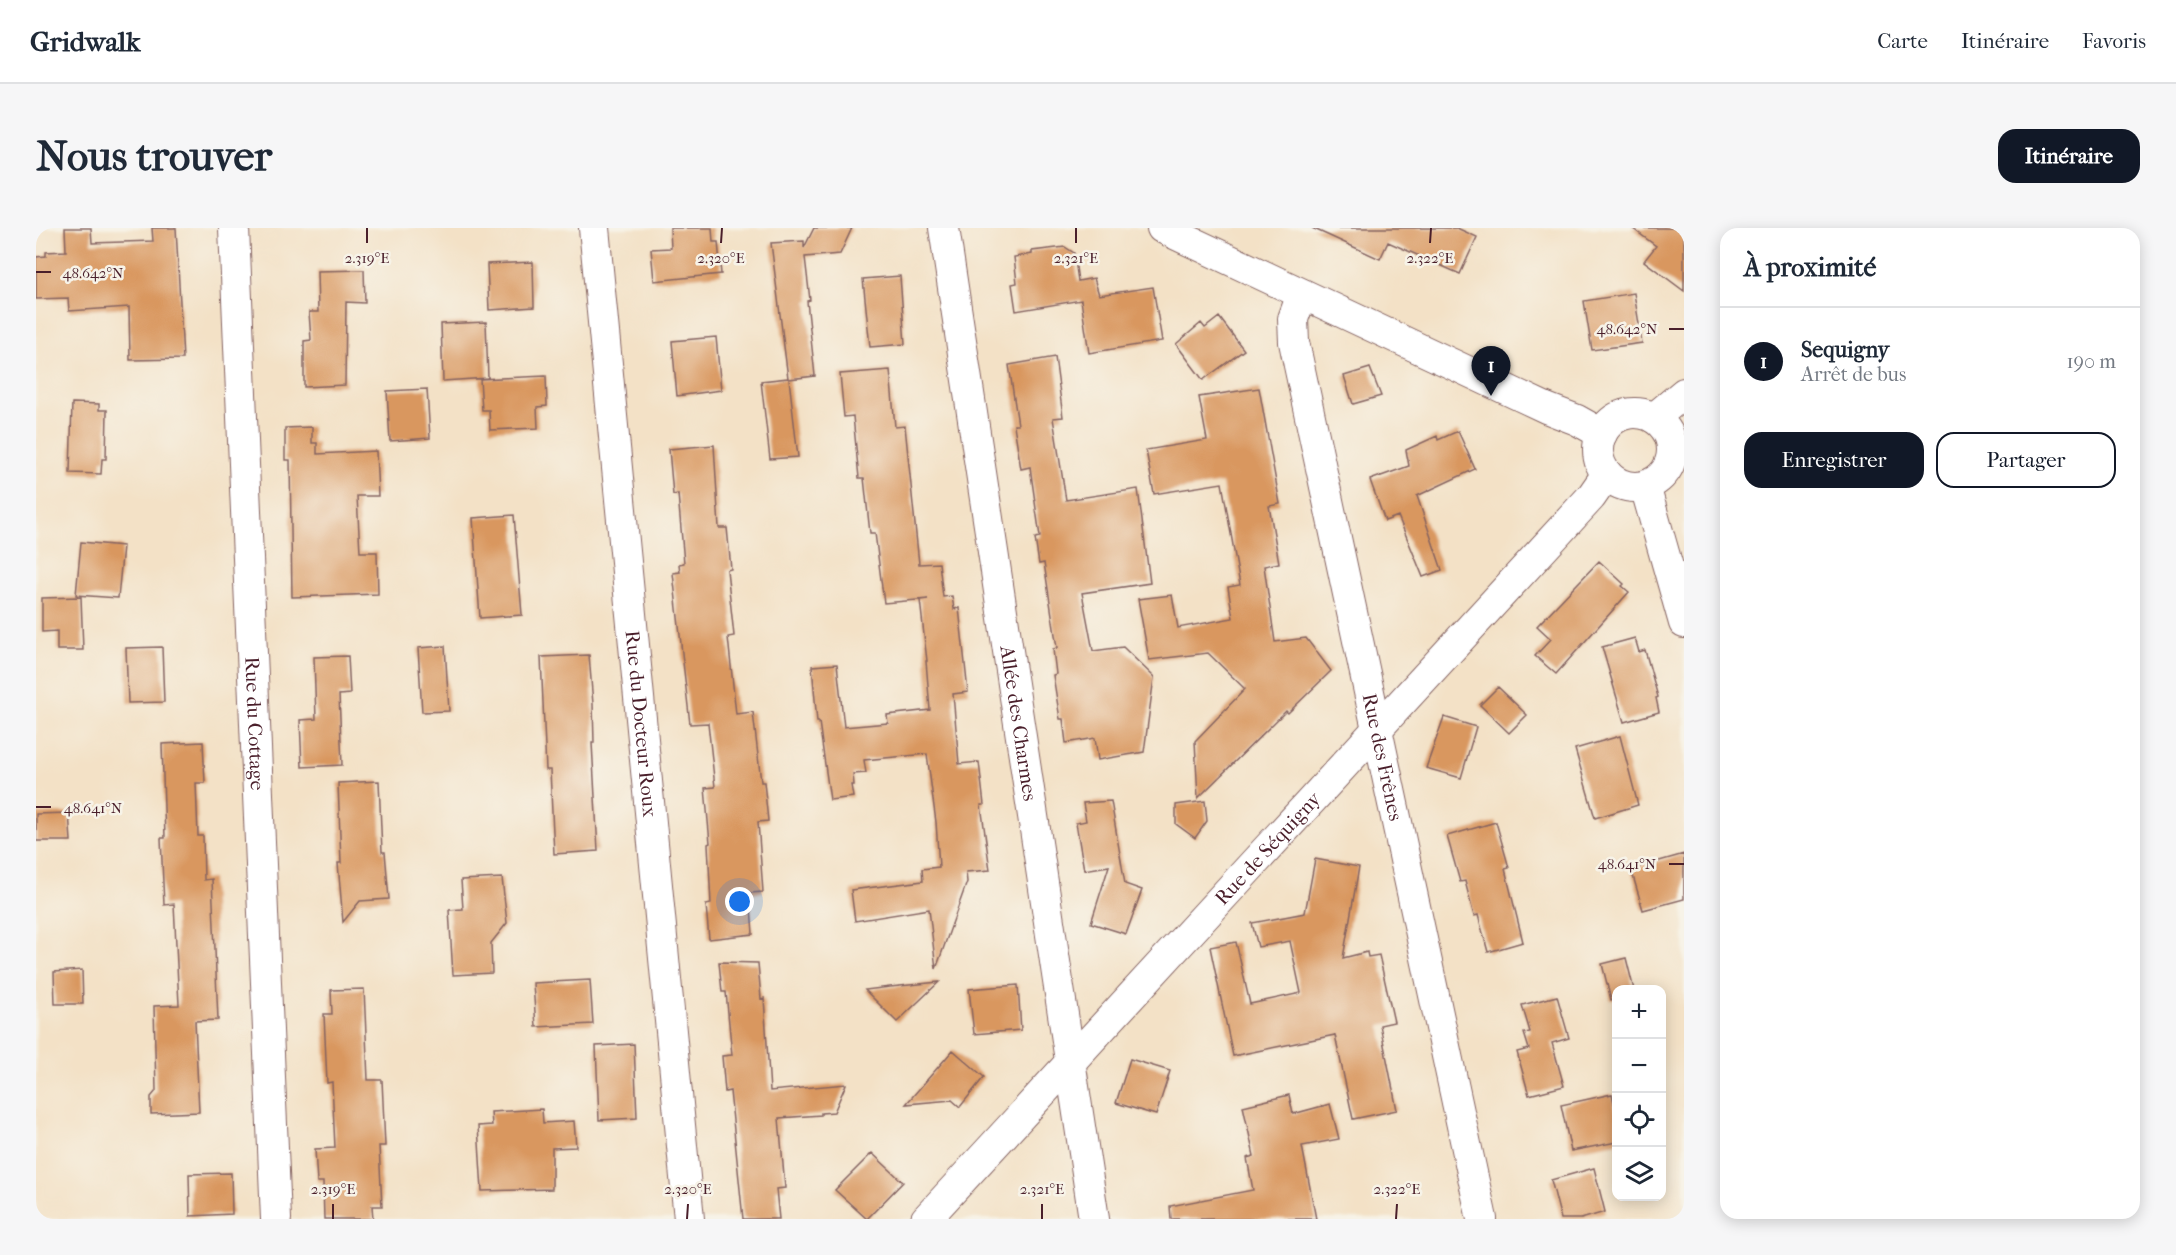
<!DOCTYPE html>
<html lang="fr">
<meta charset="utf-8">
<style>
body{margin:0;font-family:"IM FELL French Canon",serif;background:#f6f6f7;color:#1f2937}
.controls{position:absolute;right:18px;bottom:18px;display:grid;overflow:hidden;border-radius:12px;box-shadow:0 3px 15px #0003}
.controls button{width:54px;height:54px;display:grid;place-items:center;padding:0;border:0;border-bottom:2px solid #e0e1e3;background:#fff;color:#1f2937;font:30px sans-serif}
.you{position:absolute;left:704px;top:674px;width:21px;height:21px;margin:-15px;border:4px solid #fff;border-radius:50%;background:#1a73e8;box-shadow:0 0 0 9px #1a73e833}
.badge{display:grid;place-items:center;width:39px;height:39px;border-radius:50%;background:#111827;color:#fff;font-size:20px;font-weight:700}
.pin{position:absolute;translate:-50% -50px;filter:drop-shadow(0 2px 3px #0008)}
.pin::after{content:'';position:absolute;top:32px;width:21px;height:18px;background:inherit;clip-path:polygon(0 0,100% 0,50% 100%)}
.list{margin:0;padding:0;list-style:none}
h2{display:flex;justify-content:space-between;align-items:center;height:78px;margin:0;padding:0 24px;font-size:26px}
h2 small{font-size:20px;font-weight:400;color:#747a83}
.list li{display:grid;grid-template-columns:39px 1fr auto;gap:18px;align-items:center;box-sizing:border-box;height:108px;padding:0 24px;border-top:2px solid #e0e1e3}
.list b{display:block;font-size:22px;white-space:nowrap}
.list p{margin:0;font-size:20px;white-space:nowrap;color:#747a83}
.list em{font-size:20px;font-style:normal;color:#747a83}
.actions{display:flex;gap:12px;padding:18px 24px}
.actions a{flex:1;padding:14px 0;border:2px solid #111827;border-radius:18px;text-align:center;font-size:21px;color:#111827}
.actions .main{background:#111827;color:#fff}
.icon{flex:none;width:33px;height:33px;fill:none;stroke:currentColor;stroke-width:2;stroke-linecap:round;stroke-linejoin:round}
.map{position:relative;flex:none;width:1648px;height:991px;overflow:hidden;border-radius:18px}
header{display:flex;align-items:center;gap:36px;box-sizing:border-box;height:84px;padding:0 30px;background:#fff;border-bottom:2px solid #e0e1e3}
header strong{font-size:28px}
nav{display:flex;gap:33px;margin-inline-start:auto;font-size:21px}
.intro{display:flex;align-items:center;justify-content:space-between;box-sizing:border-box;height:144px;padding:0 36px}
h1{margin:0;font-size:42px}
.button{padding:15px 27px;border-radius:18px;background:#111827;color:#fff;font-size:21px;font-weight:700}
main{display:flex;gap:36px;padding:0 36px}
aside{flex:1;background:#fff;border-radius:18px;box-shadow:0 3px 15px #0003}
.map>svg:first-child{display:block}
.building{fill:#d9975e}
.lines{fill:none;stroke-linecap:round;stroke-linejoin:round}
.minor-casing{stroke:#856361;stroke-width:32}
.minor{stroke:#fff;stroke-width:30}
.ticks{fill:none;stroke:#4a1f2b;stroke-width:2}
.labels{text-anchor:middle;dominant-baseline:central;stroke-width:5;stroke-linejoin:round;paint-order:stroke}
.street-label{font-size:20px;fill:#4a1f2b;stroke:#f7f3e8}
.ticks-label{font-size:15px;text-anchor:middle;fill:#4a1f2b;stroke:#f7f3e8;stroke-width:5;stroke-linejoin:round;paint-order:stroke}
</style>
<header>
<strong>Gridwalk</strong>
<nav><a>Carte</a><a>Itinéraire</a><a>Favoris</a></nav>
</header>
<div class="intro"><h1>Nous trouver</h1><a class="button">Itinéraire</a></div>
<main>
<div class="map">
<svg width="1648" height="991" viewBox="0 0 1648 991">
<rect width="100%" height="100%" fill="#f7f3e8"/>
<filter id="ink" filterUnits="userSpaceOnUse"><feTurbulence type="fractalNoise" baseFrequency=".0167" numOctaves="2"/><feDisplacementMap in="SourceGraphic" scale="12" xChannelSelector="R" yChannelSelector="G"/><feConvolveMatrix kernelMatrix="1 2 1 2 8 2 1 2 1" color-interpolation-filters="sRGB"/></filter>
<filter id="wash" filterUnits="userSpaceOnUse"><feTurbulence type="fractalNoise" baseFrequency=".008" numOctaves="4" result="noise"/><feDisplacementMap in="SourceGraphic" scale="24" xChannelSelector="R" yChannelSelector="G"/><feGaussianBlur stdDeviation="1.35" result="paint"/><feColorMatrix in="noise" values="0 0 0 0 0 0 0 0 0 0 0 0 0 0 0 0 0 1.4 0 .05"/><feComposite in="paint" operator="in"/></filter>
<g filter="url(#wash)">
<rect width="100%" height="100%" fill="#f3e1c6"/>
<g id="blocks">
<path class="building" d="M29 0H55L56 15 117 13 116 0H140L147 131 94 132 93 79 33 83 32 70 0 71V29L10 28V24L30 23Z
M634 0H676L677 14H682L685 46 618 53 615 21 635 20Z
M778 0H816L804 26 769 29 774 72 771 73 779 148 753 151 762 229 734 231 725 153 752 150 735 15 768 13V20Z
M1276 0H1421L1441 9 1424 46 1352 14 1344 31Z
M1596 0H1648V63L1608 33 1620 18Z
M1029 19 1038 25 1042 53 1058 50 1063 67 1117 59 1126 113 1053 125 1045 72 980 83 976 56 981 55 978 29 996 26V23Z
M497 34 498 79 453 82 451 36Z
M328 42 329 75 310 74 309 157 268 159V113L275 112 273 84H282L281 43Z
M864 48 869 116 834 119 827 51Z
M1598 65 1606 115 1556 122 1548 73Z
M1183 89 1208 122 1167 152 1140 116 1165 95 1169 100Z
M450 94 452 150 407 153 405 96Z
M680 109 685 162 641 168 636 113Z
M1019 129 1027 189 1017 190 1030 272 1102 261 1114 355 1046 365 1057 423 1087 419 1118 449 1108 524 1062 532 1059 510 1030 515 1027 491H1024L1017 447 1020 446 1017 421 1021 420 1008 335 1003 336 999 310 1004 309 994 239 985 241 978 197H982L973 137Z
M1334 140 1345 168 1317 176 1308 148Z
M854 142 859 199 869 198 883 336 903 335 907 369 916 368 918 381 923 380 932 464 917 466 923 536 943 534 948 577H945L954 642 930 644 931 654 900 741 893 681 819 693 815 662 887 653 886 641 903 639 900 594 891 526 828 532 830 545 817 546 818 557H815L817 569 794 572 783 494H781L776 438 801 436 808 499 852 495 851 487 894 482 890 433H891L884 372 892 371 848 375 839 305H834L828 250H823L817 188 808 189 804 146Z
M510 148 511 178 501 179 502 200 454 202 453 182H446L444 151Z
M1223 160 1244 276 1233 278 1243 335 1228 338 1239 414 1270 410 1295 443 1252 485 1250 483 1162 570 1159 513 1209 461 1172 425 1113 432 1102 371 1136 367 1142 400 1197 390 1192 359 1204 357 1186 255 1118 266 1110 222 1171 212 1163 169Z
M391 161 394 210 354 213 351 163Z
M36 175 63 176V182H71L70 231H66L65 246 34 245Z
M276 199V215H281V226L340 223 342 268H321L324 324H341L342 366 256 369 254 232H249V200Z
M1422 203 1439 241 1381 268 1406 342 1387 349 1362 288 1349 293 1334 252 1373 238 1370 222 1401 208 1402 212Z
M678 217 683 300H691L695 341 691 342 698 408 692 409 700 486 717 484 725 554H728L732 593 722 594 727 664 714 665 717 706 673 711 670 677 675 676 672 616 674 615 669 560 679 559 672 495 654 496 637 345 644 344 643 336 648 335 642 266 637 267 633 221Z
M478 287 486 387 444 390 437 290Z
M45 314 87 318 82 370 40 367Z
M1563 333 1588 356 1586 358 1593 364 1520 446 1499 428 1515 411 1501 398Z
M45 369 47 422H21V403L6 404V370Z
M1599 410 1603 424 1609 422 1622 469 1620 470 1623 484 1588 494 1566 419Z
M409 418 413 483 386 484 382 420Z
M126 419 128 474 92 475 90 420Z
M553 427 557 476 558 515H556L562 623 518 626 514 542H510L505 429Z
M312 428 314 466 303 467 306 537 266 539 264 492 280 491 278 429Z
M1462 459 1491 487 1473 505 1444 477Z
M1408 489 1440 499 1425 550 1390 540Z
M1584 508 1602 577 1559 590 1539 521Z
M167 514 169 555H160L162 608H167L168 652 176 651 182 792 159 793 163 884 115 886V869L120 863 118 778 143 777 138 676 128 677 125 610H129L126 516Z
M343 553 346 624H349L353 671 324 673 307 694 302 635H305L302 555Z
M1075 573 1089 656 1106 662 1090 706 1055 695 1073 638 1048 642 1040 595 1050 593 1047 575Z
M1169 573 1171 593 1159 610 1140 596V577Z
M33 585 35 613H0V586Z
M1460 594 1473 640 1469 641 1487 714 1452 724 1442 687 1438 688 1429 653 1424 654 1411 608Z
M1648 626V671L1607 682 1595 641Z
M1279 631 1323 639 1307 730 1331 724 1332 729 1343 727 1358 794 1344 797 1361 882 1317 891 1299 807 1197 828 1174 719 1200 714 1214 776 1265 765 1254 713 1222 719 1216 695 1269 685Z
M466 650 471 695 455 715 456 745 417 747 413 682 427 681 425 652Z
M1590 730 1598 762H1581V771L1575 772 1566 736Z
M683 734 722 735 725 771 728 770 734 863 810 856 798 884 785 885V887L743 890 749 960 740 961 743 991H707L694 863 689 864 686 828 696 827 690 764H686Z
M46 742 47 776H19L18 744Z
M554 752 557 796 500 799 497 755Z
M903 754 861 794 829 762 854 759Z
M982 757 985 802 938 806 933 761Z
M328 761 332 852H346L349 918H343L346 978H336L337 991H288L287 954H281L279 921 299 920 296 854 291 855 288 786H296L295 762Z
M1521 768 1533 810 1516 815 1528 858 1493 867 1481 824 1493 821 1488 805 1494 804 1486 777Z
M598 816 601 890 563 892 560 818Z
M917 822 948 849 924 879 916 872 870 876Z
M1094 831 1134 843 1120 887 1080 875Z
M1576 866 1581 887V914L1535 923 1525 877Z
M1253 867 1257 886 1294 876 1303 911 1266 918 1280 991H1135L1134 978 1217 962 1211 930 1218 928 1207 878Z
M506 881 507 895 538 893 540 919 516 920V961L446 963 442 898 456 897 455 884Z
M836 925 867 954 831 991 799 962Z
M1558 940 1569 984 1545 991H1525L1515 952Z
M195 945 196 986 154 988 153 946Z"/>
</g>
</g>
<g filter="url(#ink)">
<use href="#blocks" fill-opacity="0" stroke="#856361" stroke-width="1.5"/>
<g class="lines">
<g class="minor-casing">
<g id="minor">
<path id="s1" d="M198 0 240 991"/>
<path id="s2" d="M558 0 653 991"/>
<path id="s3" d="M908 0 1058 991"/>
<path d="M1126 0 1510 180 1541 192 1566 206"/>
<path id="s4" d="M1266 66 1257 91 1258 114 1446 991"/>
<circle cx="1599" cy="222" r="37"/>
<path d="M1618 190 1648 165"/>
<path d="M1609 258 1648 395"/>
<path id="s5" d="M890 991 1555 269 1571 246"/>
</g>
</g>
<use href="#minor" class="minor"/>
</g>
</g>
<path class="ticks" d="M331 15V0M685 15 686 0M1040 15V0M1394 15 1395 0M0 44H15M1633 101H1648M0 579H15M1633 636H1648M297 991V976M651 991 652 976M1006 991V976M1360 991 1361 976"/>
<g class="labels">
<g class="street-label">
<text stroke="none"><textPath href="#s1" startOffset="496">Rue du Cottage</textPath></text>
<text stroke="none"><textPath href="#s2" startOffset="498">Rue du Docteur Roux</textPath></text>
<text stroke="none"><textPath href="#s3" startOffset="501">Allée des Charmes</textPath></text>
<text stroke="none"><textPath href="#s4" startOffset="474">Rue des Frênes</textPath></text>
<text stroke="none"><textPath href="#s5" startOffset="504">Rue de Séquigny</textPath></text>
</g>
</g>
<g class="ticks-label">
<text x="331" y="35">2.319°E</text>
<text x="685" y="35">2.320°E</text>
<text x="1040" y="35">2.321°E</text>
<text x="1394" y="35">2.322°E</text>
<text x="57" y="50">48.642°N</text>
<text x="1591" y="106">48.642°N</text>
<text x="57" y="585">48.641°N</text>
<text x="1591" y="641">48.641°N</text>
<text x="297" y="966">2.319°E</text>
<text x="652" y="966">2.320°E</text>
<text x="1006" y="966">2.321°E</text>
<text x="1361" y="966">2.322°E</text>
</g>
</svg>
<div class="controls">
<button>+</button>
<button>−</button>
<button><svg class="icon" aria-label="locate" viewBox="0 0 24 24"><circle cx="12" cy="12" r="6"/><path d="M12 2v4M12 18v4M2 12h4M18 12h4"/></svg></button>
<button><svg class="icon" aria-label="layers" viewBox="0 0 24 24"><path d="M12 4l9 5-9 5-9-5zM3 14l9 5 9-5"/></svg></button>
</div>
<div class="you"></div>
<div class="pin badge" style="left:1455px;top:168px">1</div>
</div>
<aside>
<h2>À proximité<small></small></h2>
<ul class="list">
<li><span class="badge">1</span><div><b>Sequigny</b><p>Arrêt de bus</p></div><em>190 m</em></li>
</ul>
<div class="actions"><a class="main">Enregistrer</a><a>Partager</a></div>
</aside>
</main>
